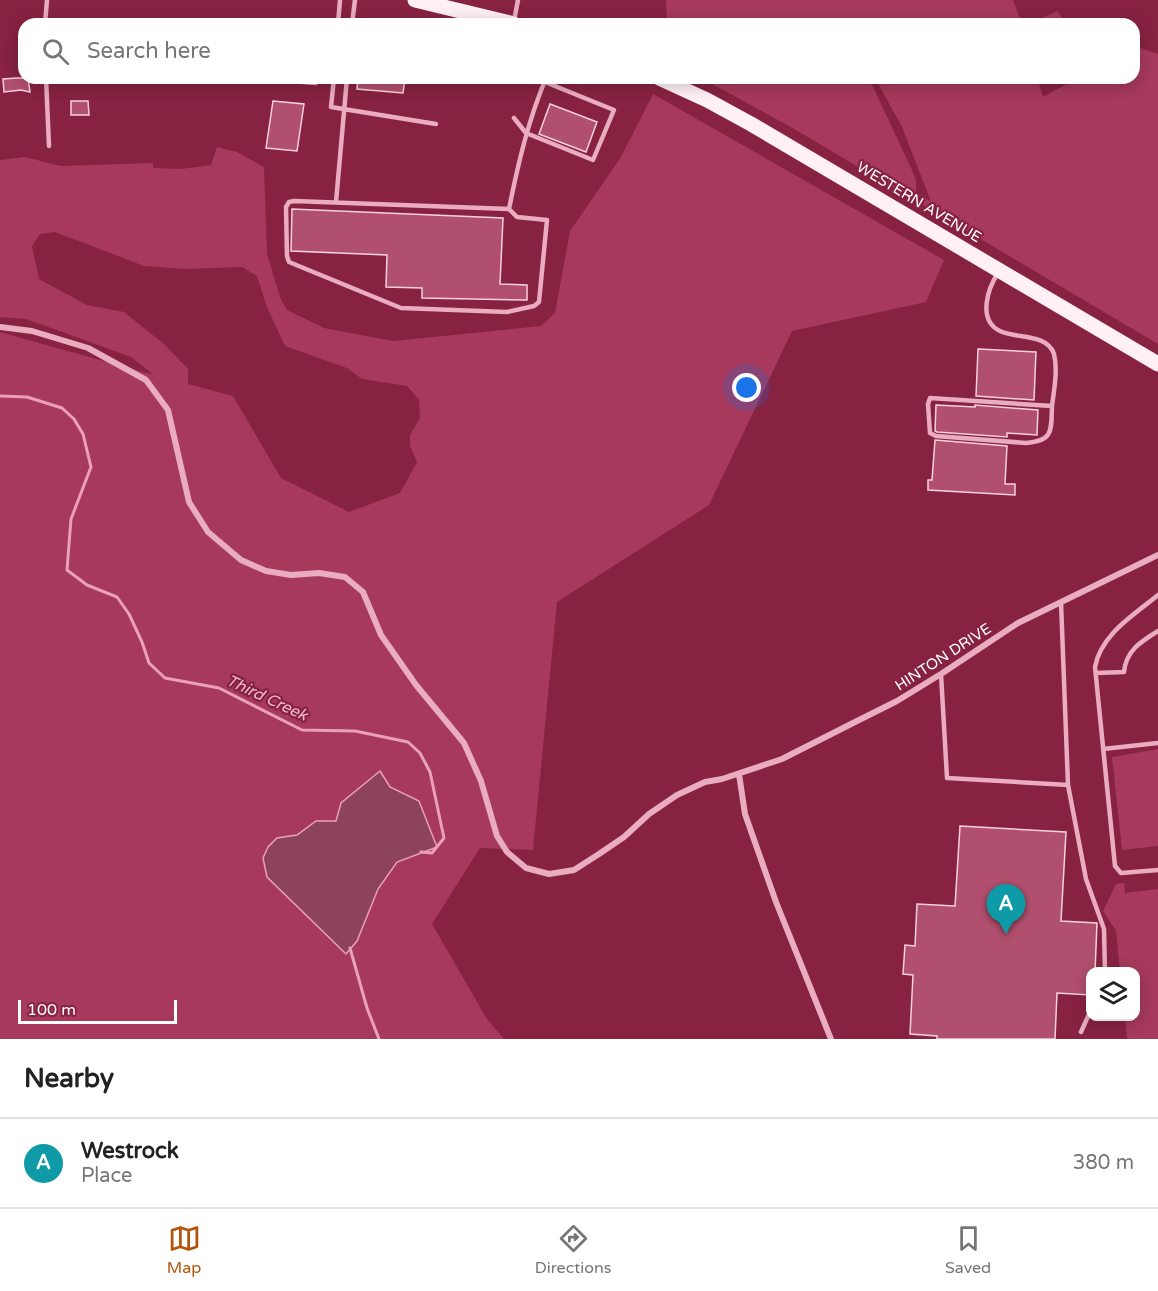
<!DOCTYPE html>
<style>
body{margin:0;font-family:"Varela Round",sans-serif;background:#f2f2f2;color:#222}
.controls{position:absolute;right:18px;bottom:18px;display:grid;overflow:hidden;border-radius:12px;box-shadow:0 3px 15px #0003}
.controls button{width:54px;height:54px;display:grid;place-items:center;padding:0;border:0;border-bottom:2px solid #e0e0e0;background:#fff;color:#222;font:30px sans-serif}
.scale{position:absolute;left:18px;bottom:15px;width:159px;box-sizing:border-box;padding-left:6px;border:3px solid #fff;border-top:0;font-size:16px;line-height:21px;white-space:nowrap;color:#fff;-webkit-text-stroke:4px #872241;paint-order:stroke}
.you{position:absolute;left:747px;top:388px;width:21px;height:21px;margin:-15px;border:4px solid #fff;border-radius:50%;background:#1a73e8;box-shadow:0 0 0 9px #1a73e833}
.badge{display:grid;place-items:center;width:39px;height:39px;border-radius:50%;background:#b45309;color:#fff;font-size:20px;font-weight:700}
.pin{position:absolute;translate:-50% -50px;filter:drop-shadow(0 2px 3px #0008)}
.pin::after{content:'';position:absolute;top:32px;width:21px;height:18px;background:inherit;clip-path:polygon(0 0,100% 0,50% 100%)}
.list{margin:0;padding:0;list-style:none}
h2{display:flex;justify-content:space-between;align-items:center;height:78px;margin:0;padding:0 24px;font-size:26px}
h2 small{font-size:20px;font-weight:400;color:#767676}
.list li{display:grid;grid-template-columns:39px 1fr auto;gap:18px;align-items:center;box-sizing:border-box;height:90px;padding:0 24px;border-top:2px solid #e0e0e0}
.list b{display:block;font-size:22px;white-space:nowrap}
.list p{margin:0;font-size:20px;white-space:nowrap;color:#767676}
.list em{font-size:20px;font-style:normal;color:#767676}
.icon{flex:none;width:33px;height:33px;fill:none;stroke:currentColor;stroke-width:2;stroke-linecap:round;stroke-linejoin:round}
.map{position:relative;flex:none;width:1158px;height:1039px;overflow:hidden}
.search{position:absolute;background:#fff;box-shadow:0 3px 15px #0003;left:18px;right:18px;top:18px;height:66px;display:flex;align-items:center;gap:15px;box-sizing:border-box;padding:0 21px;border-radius:18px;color:#767676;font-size:22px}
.sheet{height:168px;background:#fff}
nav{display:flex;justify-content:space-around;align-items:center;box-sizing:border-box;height:84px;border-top:2px solid #e0e0e0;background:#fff;font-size:16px;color:#767676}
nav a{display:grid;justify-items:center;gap:3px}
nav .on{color:#b45309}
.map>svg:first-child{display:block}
.green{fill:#a6395c;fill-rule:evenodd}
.water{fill:#8d445b;stroke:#eba0b9;stroke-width:1.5}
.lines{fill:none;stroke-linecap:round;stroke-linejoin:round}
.stream{stroke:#eba0b9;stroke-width:3}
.building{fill:#b14f6e;stroke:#f7d1dd;stroke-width:1.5}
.service{stroke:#e9acc0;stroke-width:4.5}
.minor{stroke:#e9acc0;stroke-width:6}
.primary{stroke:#fef0f4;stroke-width:15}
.labels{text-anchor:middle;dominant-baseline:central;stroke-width:4.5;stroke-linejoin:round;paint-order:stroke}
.street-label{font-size:15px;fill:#fff;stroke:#872241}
.water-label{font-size:16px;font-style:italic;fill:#f1b8cb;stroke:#872241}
</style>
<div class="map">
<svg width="1158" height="1039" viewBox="0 0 1158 1039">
<rect width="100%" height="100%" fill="#872241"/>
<path class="green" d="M666 0H1013L1022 24H667Z
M1057 11 1067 24H1029Z
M1135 46 1158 54V344L923 205 924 196 929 201 930 199 902 127 875 78H1037L1043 97 1078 78H1134Z
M701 78H869L911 168 916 180V198L914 200 789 126Z
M653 94 944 260 926 302 792 331 709 505 557 602 533 850 480 848 432 924 487 1019 504 1039H0V332L154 375 131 357 90 342 26 319 0 317V160L25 157 61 166 153 163V168L181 169 211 165 217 147 237 152 264 167 267 254 280 297 287 310 324 328 393 341 541 326 555 313 570 231 621 157ZM55 232 144 266 184 269 242 267 257 276 267 307 285 346 347 368 362 379 407 386 419 400 420 418 410 435V446L417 462 400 493 349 512 281 478 233 396 188 384V369L164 344 124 312 87 305 39 279 32 246 40 234Z
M1158 749V846L1122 850 1112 757Z
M1124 883 1125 893 1158 889V1039H1127L1125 1017 1136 1016V972L1120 971 1116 931 1103 911 1116 884Z"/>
<path class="water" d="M380 771 390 787 419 801 437 847 397 862 378 889 357 941 346 954 267 877 263 858 268 847 277 838 297 835 316 821H336L341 803Z"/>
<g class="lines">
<path class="stream" d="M0 396 27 397 62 408 74 419 83 434 91 467 71 519 67 570 87 585 117 597 129 614 142 642 149 663 165 678 219 688 302 730 355 731 408 742 420 753 430 772 444 838 432 853 421 852
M350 948 367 1008 379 1039"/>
</g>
<path class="building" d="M17 78H28L30 92 21 90 4 92 3 79Z
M358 78H405L403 93 357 89Z
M71 101H88L89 115H71Z
M273 101 304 104 297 151 266 148Z
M550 104 597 122 586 152 539 134Z
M292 209 503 218 500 284 527 285V300L422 298V288L386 287 387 255 291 251Z
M978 349 1036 352 1034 400 976 396Z
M936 405 975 407V405L1038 410 1037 435 1007 433V437L937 432 935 431Z
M935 440 1007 446 1005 484H1015V495L928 490V480H932Z
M960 826 1066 832 1061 921 1097 923 1095 972H1090V995L1057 993 1055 1039H937V1036L910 1034 913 975 903 974 905 945 915 946 917 904 955 906Z"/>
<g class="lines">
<path class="service" d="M514 21 518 0
M45 24 47 0
M338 24 340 0
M352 24 355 0
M46 78 49 146
M277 78V80L316 83 317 78
M334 78 331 107 436 124
M514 118 526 133 593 160 614 110 545 82
M336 202 347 78
M509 209 517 217 547 220 539 302 534 306 507 312 401 308 289 262 287 256 286 207 289 202 294 201 509 209C518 164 528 121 546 78
M998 273C988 288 977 320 1000 331 1016 339 1047 333 1054 354 1058 370 1054 390 1052 406L930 398 928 404 930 433 936 436 1026 443C1054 441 1051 430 1052 406
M1158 595C1134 615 1101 634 1095 667L1115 866 1121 873 1158 870
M1096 673 1124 672C1126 651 1140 642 1158 631
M941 674 947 778 1068 785 1061 602
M1103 749 1158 743
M1068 785 1086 879 1104 929 1105 972
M1081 1032 1090 1012"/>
<path class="minor" d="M0 327 32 331 88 348 146 380 168 410 189 502 208 532 241 560 266 571 291 575 319 573 345 577 363 592 381 635 416 685 464 743 481 781 497 836 507 852 526 868 549 874 574 870 599 854 624 837 649 814 677 795 705 782 722 779 782 759 855 722 897 701 941 674 1018 623 1158 555
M739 774 745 814 776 902 831 1039"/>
<path class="primary" d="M415 0 514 24
M659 78 707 100 751 124 1158 364"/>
</g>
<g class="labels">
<g class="street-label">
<text transform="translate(919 202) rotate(31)">WESTERN AVENUE</text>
<text transform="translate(943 657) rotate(-33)">HINTON DRIVE</text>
</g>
<g class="water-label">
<text transform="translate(267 698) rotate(25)">Third Creek</text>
</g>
</g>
</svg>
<div class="controls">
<button><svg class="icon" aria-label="layers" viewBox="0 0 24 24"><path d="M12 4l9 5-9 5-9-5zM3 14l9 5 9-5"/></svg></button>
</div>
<div class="scale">100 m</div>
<div class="you"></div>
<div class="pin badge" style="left:1006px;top:934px;background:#0f9aa8">A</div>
<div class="search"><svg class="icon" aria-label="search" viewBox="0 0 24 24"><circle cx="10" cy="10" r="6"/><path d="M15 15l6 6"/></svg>Search here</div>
</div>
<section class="sheet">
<h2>Nearby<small></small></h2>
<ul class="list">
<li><span class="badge" style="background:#0f9aa8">A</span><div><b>Westrock</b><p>Place</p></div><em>380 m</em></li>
</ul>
</section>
<nav>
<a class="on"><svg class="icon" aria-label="map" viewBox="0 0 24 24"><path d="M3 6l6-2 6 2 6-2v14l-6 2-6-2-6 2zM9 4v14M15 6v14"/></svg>Map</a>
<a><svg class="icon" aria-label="directions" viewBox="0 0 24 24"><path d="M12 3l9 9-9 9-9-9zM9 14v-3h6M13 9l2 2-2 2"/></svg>Directions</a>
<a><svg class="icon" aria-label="saved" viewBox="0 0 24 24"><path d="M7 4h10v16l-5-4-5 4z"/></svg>Saved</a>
</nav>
